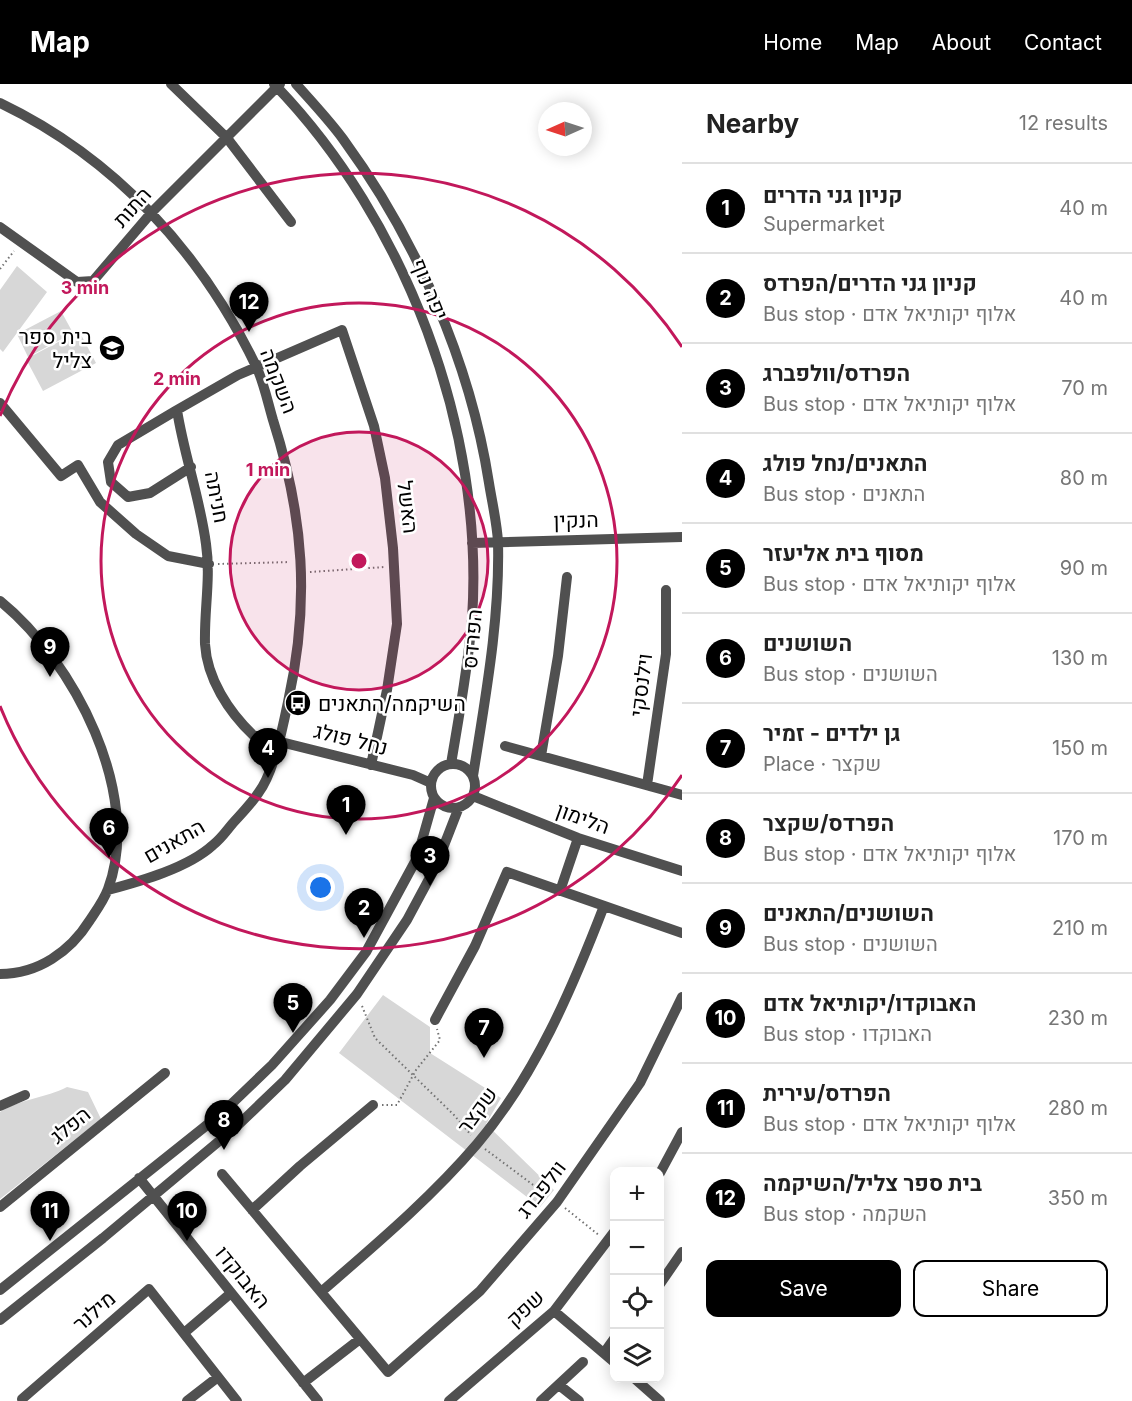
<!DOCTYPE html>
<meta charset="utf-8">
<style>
body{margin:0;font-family:Inter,Heebo,sans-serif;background:#f2f2f2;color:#222}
.controls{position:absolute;right:18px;bottom:18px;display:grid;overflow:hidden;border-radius:12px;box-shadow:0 3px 15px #0003}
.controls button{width:54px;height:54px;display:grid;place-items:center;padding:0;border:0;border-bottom:2px solid #e0e0e0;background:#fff;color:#222;font:30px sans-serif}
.compass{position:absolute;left:538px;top:18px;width:54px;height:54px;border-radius:50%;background:#fff;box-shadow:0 3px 15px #0003;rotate:267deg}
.you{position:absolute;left:321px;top:804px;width:21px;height:21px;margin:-15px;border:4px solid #fff;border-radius:50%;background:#1a73e8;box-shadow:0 0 0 9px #1a73e833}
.badge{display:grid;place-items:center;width:39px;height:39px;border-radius:50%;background:#000;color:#fff;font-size:20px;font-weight:700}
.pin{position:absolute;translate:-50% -50px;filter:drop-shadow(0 2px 3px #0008)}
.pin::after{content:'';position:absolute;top:32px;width:21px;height:18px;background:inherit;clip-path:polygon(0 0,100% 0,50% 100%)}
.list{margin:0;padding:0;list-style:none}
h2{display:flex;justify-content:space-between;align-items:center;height:78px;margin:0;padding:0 24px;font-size:26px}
h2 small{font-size:20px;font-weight:400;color:#767676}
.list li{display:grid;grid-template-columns:39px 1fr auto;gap:18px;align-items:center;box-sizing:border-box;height:90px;padding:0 24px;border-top:2px solid #e0e0e0}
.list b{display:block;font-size:22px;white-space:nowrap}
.list p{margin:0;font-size:20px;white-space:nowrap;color:#767676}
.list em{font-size:20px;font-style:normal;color:#767676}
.actions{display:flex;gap:12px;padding:18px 24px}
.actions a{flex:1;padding:14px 0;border:2px solid #000;border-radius:12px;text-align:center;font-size:21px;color:#000}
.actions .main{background:#000;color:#fff}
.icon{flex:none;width:33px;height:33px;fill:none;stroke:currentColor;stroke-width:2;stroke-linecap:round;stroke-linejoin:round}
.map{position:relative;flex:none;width:682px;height:1317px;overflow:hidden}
header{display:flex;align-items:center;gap:36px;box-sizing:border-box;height:84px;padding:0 30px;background:#000;color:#fff}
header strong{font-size:28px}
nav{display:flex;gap:33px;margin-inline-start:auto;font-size:21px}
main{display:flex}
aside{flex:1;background:#fff}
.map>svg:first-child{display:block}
.green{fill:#d7d7d7}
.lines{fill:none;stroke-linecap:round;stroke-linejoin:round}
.path{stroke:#727272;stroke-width:2;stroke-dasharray:1.5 3;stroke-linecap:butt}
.minor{stroke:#505050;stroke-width:10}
.ring{fill:none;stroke:#c2185b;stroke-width:3}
.labels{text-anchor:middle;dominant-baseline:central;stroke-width:5;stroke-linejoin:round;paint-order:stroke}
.street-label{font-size:21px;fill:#000;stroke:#fff}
.poi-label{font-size:21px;fill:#000;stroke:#fff;text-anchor:end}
.centre{fill:#c2185b;stroke:#fff;stroke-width:3}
.ring-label{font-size:18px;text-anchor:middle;font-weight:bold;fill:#c2185b;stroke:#fff;stroke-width:5;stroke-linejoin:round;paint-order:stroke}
</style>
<header>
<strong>Map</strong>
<nav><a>Home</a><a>Map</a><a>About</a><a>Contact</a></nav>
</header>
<main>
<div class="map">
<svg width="682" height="1317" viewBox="0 0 682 1317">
<rect width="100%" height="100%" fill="#fff"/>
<path class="green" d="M17 182 47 208 3 268 0 265V206Z
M61 227 73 249 28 273 17 250Z
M79 247 96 279 43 307 26 275Z
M383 911 430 943V969L501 1014 486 1040 554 1106 540 1123 339 969Z
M67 1003 88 1008 101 1035 0 1115V1028C20 1015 46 1014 67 1003Z"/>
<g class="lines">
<path class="path" d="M0 185 14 167
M218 480 290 478
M310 488 385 483
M362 922 375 954 454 1031 471 1051
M382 1021H397L416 986 440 956 437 945
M485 1065 548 1112
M565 1124 600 1152"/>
<path class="minor" d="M171 0 227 54 291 138
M274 0C406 136 485 346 472 535 468 584 459 632 451 680
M296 0C312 18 329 36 343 55 416 155 470 277 489 399 492 418 497 439 498 458 500 536 485 615 473 692
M0 19C115 74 202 169 257 284 264 300 268 319 273 336 304 433 310 518 288 618 283 642 274 688 259 708 252 719 242 729 233 739 227 746 221 755 213 761 188 784 141 797 108 806
M0 143 77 198 93 197 152 128 280 0
M0 319 61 392 78 381 100 418 136 450 168 472 209 480
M177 326 118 361 108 378 111 398 128 413 150 409 191 383
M472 459 682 453
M0 517C74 577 143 710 108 805 104 816 96 827 90 836 70 868 38 890 0 890
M505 662 682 711
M541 672 558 572 567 493
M431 702a22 22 0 1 1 44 0a22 22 0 1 1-44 0Z
M371 681 387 606 397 540 393 464 385 394 374 342 342 246 238 291 177 326C184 371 200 414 206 460 211 494 204 526 205 560 207 595 229 628 253 651L413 691 431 699
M647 701 666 570V506
M473 712 578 754 682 787
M560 807 578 754
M435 936 475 862 507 788 682 849
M0 1022 25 1011
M660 1089 682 1048
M222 1090 388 1288 480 1207 557 1118 640 999 682 913
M139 1094 318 1317
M0 1123 165 989
M252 1126 300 1082 373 1021
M660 1200 682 1168
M0 1206 222 1029 272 981 330 916 366 868 417 774 434 714
M321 1208C375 1161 431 1114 477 1060 535 992 572 905 604 822
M554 1227 614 1278
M0 1236 103 1154 236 1043 285 996 357 910 407 836 436 782 459 723
M184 1249 231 1209
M604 1269 614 1255
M634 1294 660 1317
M303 1299 360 1255
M559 1301 579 1317
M22 1315 149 1205 237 1317
M187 1317 218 1293
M449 1317 554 1227 614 1148
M541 1317 583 1278"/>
</g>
<circle cx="359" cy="477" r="129" fill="#c2185b" fill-opacity=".12"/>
<g class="ring">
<circle cx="359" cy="477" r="129"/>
<circle cx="359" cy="477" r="258"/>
<path d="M682 691A387 387 0 0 1 0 622M0 332A387 387 0 0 1 682 263"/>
</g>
<defs>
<g id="school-disc" transform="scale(1.35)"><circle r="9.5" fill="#000" stroke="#fff"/><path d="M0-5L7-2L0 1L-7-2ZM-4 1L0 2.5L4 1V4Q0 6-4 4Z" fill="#fff"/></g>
<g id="bus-disc" transform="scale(1.35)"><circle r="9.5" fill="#000" stroke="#fff"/><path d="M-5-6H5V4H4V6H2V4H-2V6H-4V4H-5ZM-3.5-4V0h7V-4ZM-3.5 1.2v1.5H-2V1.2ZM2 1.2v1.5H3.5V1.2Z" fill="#fff"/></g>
</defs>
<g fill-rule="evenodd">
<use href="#school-disc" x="112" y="264"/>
<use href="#bus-disc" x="298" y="619"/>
</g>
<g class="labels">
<g class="street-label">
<text transform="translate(132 123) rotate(-48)">התות</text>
<text transform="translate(430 205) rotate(68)">יפה נוף</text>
<text transform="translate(279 297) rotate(69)">השקמה</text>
<text transform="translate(217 413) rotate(79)">חניתה</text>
<text transform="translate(408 423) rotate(83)">האשל</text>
<text transform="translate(576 436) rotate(-1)">הנקין</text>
<text transform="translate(472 555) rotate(-85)">הפרדס</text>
<text transform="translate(641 601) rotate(-83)">וילנסקי</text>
<text transform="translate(351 655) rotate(14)">נחל פולג</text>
<text transform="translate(583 734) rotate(20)">הלימון</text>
<text transform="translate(174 757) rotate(-30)">התאנים</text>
<text transform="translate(477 1026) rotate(-54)">שקצר</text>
<text transform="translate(70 1041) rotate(-39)">הפלג</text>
<text transform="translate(541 1105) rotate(-52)">וולפברג</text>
<text transform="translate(243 1193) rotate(51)">האבוקדו</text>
<text transform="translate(525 1224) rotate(-43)">שפק</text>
<text transform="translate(94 1227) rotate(-41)">מילנר</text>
</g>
<g class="poi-label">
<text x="92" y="252">בית ספר<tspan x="92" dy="24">צליל</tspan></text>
<text x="318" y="619" text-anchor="start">השיקמה/התאנים</text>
</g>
</g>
<circle cx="359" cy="477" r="9" class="centre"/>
<g class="ring-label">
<text x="85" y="210">3 min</text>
<text x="177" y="301">2 min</text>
<text x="268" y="392">1 min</text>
</g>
</svg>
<div class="controls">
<button>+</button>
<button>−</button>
<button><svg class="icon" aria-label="locate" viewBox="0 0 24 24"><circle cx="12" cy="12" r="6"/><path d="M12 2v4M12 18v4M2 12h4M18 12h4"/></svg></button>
<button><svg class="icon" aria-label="layers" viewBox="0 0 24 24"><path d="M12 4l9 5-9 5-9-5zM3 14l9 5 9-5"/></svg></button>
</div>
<svg class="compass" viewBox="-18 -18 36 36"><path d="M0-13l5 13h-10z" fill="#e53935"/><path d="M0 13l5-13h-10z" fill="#767676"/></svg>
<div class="you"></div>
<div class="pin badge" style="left:346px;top:751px">1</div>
<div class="pin badge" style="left:364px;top:854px">2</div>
<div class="pin badge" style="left:430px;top:802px">3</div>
<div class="pin badge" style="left:268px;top:694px">4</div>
<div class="pin badge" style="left:293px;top:949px">5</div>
<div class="pin badge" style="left:109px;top:774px">6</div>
<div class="pin badge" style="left:484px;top:974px">7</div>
<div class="pin badge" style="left:224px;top:1066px">8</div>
<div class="pin badge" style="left:50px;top:593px">9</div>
<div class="pin badge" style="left:187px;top:1157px">10</div>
<div class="pin badge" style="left:50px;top:1157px">11</div>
<div class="pin badge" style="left:249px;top:248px">12</div>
</div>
<aside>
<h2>Nearby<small>12 results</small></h2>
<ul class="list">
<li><span class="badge">1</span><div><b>קניון גני הדרים</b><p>Supermarket</p></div><em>40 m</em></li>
<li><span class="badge">2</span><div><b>קניון גני הדרים/הפרדס</b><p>Bus stop · אלוף יקותיאל אדם</p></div><em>40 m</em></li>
<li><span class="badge">3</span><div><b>הפרדס/וולפברג</b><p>Bus stop · אלוף יקותיאל אדם</p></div><em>70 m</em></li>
<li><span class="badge">4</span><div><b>התאנים/נחל פולג</b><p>Bus stop · התאנים</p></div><em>80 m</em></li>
<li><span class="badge">5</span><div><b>מסוף בית אליעזר</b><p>Bus stop · אלוף יקותיאל אדם</p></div><em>90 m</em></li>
<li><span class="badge">6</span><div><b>השושנים</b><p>Bus stop · השושנים</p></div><em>130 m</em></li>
<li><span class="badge">7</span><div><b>גן ילדים - זמיר</b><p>Place · שקצר</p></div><em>150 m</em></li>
<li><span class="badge">8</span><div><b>הפרדס/שקצר</b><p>Bus stop · אלוף יקותיאל אדם</p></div><em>170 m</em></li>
<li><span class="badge">9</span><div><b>השושנים/התאנים</b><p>Bus stop · השושנים</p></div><em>210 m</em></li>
<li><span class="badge">10</span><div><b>האבוקדו/יקותיאל אדם</b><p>Bus stop · האבוקדו</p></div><em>230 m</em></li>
<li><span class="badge">11</span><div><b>הפרדס/עירית</b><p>Bus stop · אלוף יקותיאל אדם</p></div><em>280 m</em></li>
<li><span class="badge">12</span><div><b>בית ספר צליל/השיקמה</b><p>Bus stop · השקמה</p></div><em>350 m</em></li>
</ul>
<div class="actions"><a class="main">Save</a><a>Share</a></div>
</aside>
</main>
